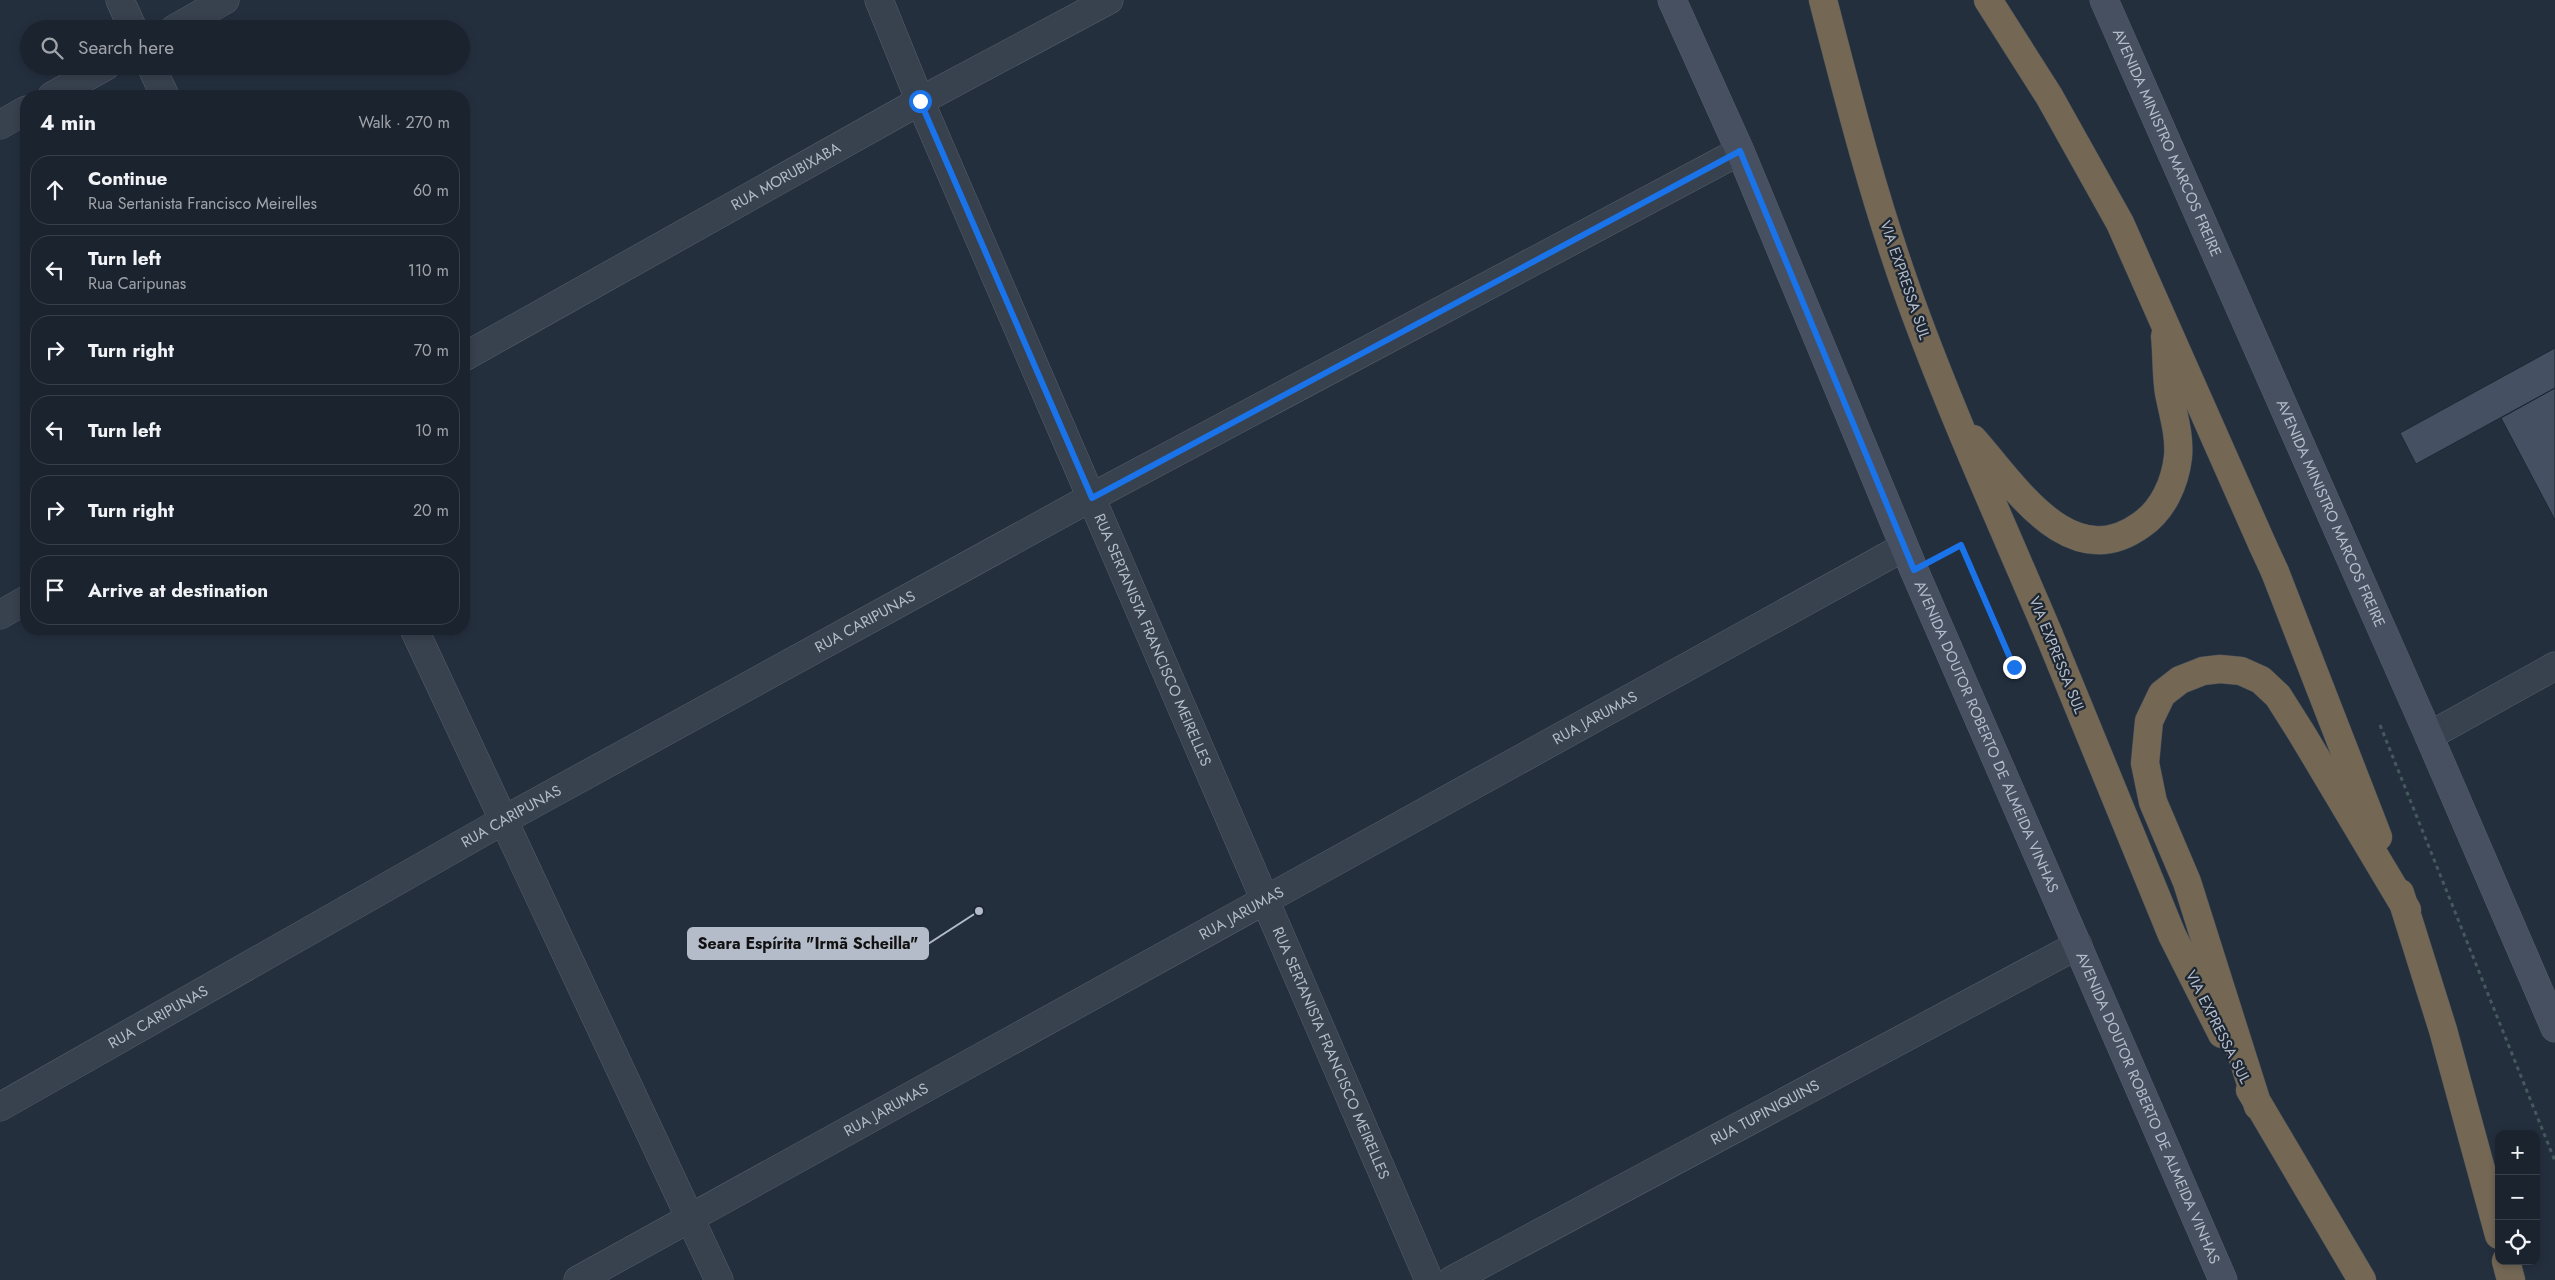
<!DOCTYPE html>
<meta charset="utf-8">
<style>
body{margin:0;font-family:Jost,sans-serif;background:#242b36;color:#f1f3f6}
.controls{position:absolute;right:15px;bottom:15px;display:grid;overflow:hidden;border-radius:10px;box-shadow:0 2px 8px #0003}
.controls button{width:45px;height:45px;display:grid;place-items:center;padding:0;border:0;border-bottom:1px solid #39404a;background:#1b232e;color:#f1f3f6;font:25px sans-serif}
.stop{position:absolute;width:15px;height:15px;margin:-11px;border:4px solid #1a73e8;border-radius:50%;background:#fff}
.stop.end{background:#1a73e8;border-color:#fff;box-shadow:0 1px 5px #0008}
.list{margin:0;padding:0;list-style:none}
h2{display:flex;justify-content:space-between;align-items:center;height:65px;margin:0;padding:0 20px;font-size:21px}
h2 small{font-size:16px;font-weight:400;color:#a0a4aa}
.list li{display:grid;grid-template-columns:32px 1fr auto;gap:15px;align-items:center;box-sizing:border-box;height:70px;margin:0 10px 10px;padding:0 10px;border:1px solid #39404a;border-radius:20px}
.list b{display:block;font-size:19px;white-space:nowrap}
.list p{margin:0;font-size:16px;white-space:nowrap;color:#a0a4aa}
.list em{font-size:16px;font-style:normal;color:#a0a4aa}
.icon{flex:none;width:28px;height:28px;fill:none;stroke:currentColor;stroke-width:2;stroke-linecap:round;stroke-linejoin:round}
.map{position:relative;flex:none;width:2555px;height:1280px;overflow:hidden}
.search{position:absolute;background:#1b232e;box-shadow:0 2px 8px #0003;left:20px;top:20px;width:450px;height:55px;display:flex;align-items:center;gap:12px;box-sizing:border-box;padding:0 18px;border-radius:28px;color:#a0a4aa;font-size:19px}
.panel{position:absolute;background:#1b232e;box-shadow:0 2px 8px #0003;left:20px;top:90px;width:450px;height:545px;border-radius:20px}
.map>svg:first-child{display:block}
.building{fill:#455162;stroke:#1f2835}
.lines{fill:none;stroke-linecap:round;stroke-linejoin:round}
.street-casing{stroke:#565f6c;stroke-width:29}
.secondary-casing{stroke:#565f6c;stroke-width:29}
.highway-casing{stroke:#434c59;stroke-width:29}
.path{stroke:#44595c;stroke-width:3;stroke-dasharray:4 4;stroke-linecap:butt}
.street{stroke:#38414e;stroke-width:28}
.secondary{stroke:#465061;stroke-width:28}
.highway{stroke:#746855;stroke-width:28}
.highway-bridge-casing{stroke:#434c59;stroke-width:29;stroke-linecap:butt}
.highway-bridge{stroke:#746855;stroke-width:28}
.route{stroke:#1a73e8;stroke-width:6}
.labels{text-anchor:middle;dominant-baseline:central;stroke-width:4.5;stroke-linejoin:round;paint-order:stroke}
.street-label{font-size:15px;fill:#b4bcc9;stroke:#1d2633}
.leader{fill:none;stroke:#b4bcc9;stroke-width:2}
.callout-dot{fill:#b4bcc9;stroke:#1d2633;stroke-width:2}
.callout{fill:#b4bcc9;stroke:#b4bcc9;stroke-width:2}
.callout-label{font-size:16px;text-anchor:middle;font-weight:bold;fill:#111}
</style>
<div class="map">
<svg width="2555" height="1280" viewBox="0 0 2555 1280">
<rect width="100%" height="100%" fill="#242f3e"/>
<path class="building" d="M2555 348V388L2416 464 2400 433Z
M2555 388V520L2501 418Z"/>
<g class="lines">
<g class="street-casing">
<g id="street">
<path d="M120 0 133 29"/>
<path id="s1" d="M879 0 920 101 1429 1280"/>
<path d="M174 29 225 0"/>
<path d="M151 66 165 96"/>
<path d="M52 96 106 66"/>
<path d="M0 125 26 110"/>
<path id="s2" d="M464 357 920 101 1109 0"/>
<path d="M0 615 26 600"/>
<path d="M414 629 719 1280"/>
<path d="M2429 736 2555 666"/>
<path id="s3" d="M0 1107 504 820 1092 497 1740 151"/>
<path id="s4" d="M578 1280 1904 547"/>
<path id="s5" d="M1452 1280 2078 945"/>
</g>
</g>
<g class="secondary-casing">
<g id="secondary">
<path id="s6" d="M1672 0 1740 151 1914 570 2223 1280"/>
<path id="s7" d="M2104 0 2429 736 2555 1028"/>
</g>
</g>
<g class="highway-casing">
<path id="highway" d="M1823 0C1849 101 1875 203 1911 302 1952 415 2002 524 2049 635
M1988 0 2049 96 2120 223 2263 546
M1973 439C2015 486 2070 576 2141 525 2163 510 2175 483 2178 457 2180 435 2173 414 2169 393 2166 374 2167 355 2165 336
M2275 572 2378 837
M2061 664 2172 935 2222 1034
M2400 893 2443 1030 2499 1235
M2250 1090 2362 1280
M2258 1106 2187 882 2153 802 2145 763 2149 721 2162 694 2180 680 2203 671 2220 669 2241 671 2261 680 2278 696 2302 734 2407 910
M2506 1261 2511 1280"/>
</g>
<path class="path" d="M1947 552 1961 545 2014 667
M2380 725 2555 1161"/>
<use href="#street" class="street"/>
<use href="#secondary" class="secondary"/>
<use href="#highway" class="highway"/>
<g class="highway-bridge-casing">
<path id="highway-bridge" d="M2263 546 2275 572
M2049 635 2061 664"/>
</g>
<use href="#highway-bridge" class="highway-bridge"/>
</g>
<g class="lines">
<path class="route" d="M920 101 1092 498 1740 151 1914 570 1961 545 2014 667"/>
</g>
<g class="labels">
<g class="street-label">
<text stroke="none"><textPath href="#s7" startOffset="156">AVENIDA MINISTRO MARCOS FREIRE</textPath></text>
<text stroke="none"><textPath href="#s2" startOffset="369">RUA MORUBIXABA</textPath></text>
<text transform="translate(1905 280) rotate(71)">VIA EXPRESSA SUL</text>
<text stroke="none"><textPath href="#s7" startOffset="561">AVENIDA MINISTRO MARCOS FREIRE</textPath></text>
<text stroke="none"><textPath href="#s3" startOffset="992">RUA CARIPUNAS</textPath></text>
<text stroke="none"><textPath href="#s1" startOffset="696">RUA SERTANISTA FRANCISCO MEIRELLES</textPath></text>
<text transform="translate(2057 655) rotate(68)">VIA EXPRESSA SUL</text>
<text stroke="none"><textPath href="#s4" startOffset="1162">RUA JARUMAS</textPath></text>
<text stroke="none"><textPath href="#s6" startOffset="801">AVENIDA DOUTOR ROBERTO DE ALMEIDA VINHAS</textPath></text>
<text stroke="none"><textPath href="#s3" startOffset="588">RUA CARIPUNAS</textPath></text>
<text stroke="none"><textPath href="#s4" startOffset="758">RUA JARUMAS</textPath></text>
<text stroke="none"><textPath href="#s3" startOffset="182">RUA CARIPUNAS</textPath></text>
<text transform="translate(2218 1027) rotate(63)">VIA EXPRESSA SUL</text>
<text stroke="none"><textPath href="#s1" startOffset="1146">RUA SERTANISTA FRANCISCO MEIRELLES</textPath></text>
<text stroke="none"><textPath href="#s4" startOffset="352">RUA JARUMAS</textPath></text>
<text stroke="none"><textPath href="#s6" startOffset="1206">AVENIDA DOUTOR ROBERTO DE ALMEIDA VINHAS</textPath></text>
<text stroke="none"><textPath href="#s5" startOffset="355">RUA TUPINIQUINS</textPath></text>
</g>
</g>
<path class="leader" d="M979 911L928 944"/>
<circle class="callout-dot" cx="979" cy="911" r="5"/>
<rect class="callout" x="688" y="928" width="240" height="31" rx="5"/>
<g class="callout-label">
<text x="808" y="949">Seara Espírita "Irmã Scheilla"</text>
</g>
</svg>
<div class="controls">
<button>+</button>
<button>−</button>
<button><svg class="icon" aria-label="locate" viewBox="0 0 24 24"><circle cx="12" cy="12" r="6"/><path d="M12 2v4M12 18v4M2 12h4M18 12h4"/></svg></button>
</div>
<div class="stop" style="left:920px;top:101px"></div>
<div class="stop end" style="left:2014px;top:667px"></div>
<div class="search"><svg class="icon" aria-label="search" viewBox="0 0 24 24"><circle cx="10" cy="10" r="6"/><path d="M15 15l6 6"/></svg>Search here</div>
<section class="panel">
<h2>4 min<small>Walk · 270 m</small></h2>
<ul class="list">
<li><svg class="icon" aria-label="ahead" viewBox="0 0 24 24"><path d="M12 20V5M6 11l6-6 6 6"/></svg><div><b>Continue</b><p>Rua Sertanista Francisco Meirelles</p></div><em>60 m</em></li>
<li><svg class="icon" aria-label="left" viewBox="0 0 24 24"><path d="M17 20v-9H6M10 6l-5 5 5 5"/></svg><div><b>Turn left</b><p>Rua Caripunas</p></div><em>110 m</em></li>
<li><svg class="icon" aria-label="right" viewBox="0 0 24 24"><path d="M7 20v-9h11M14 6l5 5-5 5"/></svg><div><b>Turn right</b></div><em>70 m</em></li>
<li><svg class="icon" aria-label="left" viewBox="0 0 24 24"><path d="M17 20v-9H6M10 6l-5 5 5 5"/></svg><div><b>Turn left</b></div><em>10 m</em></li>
<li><svg class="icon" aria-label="right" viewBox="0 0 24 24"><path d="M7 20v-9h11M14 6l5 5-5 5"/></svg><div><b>Turn right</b></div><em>20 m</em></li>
<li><svg class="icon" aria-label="arrive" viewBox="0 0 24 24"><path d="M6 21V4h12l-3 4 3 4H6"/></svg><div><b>Arrive at destination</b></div></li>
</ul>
</section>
</div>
